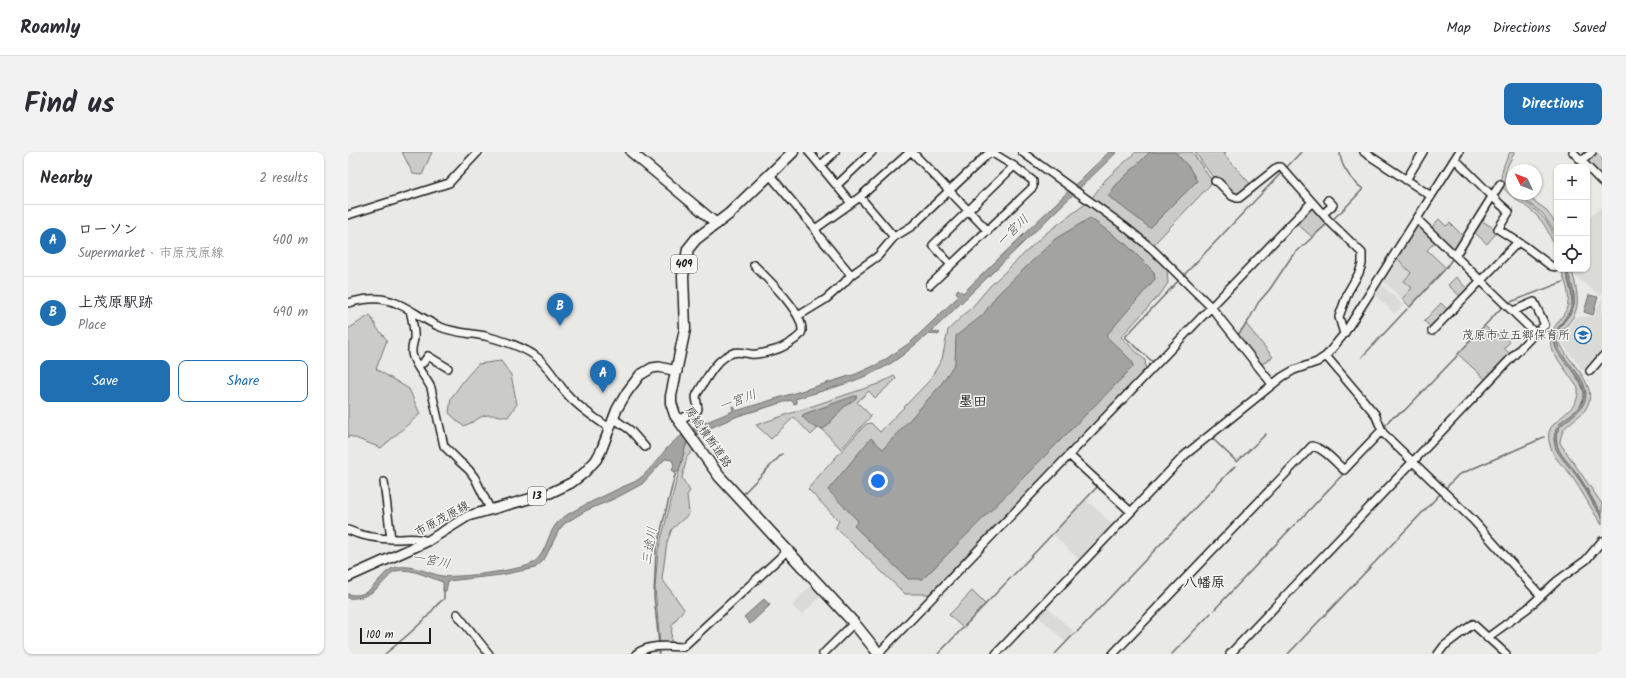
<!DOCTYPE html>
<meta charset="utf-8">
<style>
body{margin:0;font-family:Kalam,"Klee One",sans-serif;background:#f2f2f3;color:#2b2b33}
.controls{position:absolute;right:12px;top:12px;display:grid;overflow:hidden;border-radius:8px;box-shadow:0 1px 3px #0004}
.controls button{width:36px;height:36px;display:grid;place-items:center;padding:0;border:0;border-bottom:1px solid #e1e1e2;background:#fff;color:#2b2b33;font:20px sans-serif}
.compass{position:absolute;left:1158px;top:12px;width:36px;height:36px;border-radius:50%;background:#fff;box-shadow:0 1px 3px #0004;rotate:313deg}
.scale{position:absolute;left:12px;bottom:10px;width:71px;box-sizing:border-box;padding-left:4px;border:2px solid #1c1c1c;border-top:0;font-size:11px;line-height:14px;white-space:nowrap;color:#1c1c1c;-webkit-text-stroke:3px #f6f6f2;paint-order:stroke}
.you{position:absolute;left:530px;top:329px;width:14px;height:14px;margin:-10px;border:3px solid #fff;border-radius:50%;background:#1a73e8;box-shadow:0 0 0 6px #1a73e833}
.badge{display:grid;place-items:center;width:26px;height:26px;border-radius:50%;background:#1f6fb2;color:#fff;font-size:13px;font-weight:700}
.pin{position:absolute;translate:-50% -33px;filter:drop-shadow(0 1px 2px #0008)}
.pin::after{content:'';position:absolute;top:21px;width:14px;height:12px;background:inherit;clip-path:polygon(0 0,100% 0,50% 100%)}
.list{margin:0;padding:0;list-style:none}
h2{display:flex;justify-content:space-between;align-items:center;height:52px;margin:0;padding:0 16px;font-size:17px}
h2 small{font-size:13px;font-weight:400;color:#7c7c81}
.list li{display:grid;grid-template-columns:26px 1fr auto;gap:12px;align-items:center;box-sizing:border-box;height:72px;padding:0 16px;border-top:1px solid #e1e1e2}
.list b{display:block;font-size:15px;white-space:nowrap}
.list p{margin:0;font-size:13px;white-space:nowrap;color:#7c7c81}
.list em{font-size:13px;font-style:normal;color:#7c7c81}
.actions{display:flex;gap:8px;padding:12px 16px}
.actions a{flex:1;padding:9px 0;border:1px solid #1f6fb2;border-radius:8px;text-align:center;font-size:14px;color:#1f6fb2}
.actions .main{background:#1f6fb2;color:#fff}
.icon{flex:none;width:22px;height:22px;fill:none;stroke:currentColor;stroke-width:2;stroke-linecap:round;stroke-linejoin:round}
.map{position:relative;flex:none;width:1254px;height:502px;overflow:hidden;border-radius:8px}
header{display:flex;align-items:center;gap:24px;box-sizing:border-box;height:56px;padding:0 20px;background:#fff;border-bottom:1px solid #e1e1e2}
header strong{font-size:19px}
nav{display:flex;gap:22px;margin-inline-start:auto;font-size:14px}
.intro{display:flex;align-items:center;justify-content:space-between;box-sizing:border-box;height:96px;padding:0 24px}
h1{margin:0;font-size:28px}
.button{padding:10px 18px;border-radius:8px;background:#1f6fb2;color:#fff;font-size:14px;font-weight:700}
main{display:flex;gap:24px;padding:0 24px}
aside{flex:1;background:#fff;border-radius:8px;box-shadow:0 1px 3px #0004}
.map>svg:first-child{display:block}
.built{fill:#dadad6}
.green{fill:#cbcbc7;stroke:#747472}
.water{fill:#a3a3a1;stroke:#6d6d6c}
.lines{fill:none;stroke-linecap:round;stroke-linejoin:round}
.stream{stroke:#6d6d6c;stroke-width:1.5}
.minor-casing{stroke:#1c1c1c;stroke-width:10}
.major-casing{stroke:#1c1c1c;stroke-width:12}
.highway-casing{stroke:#1c1c1c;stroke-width:13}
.minor{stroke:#f6f6f2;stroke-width:7}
.major{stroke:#f6f6f2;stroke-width:9}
.highway{stroke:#f6f6f2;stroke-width:10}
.labels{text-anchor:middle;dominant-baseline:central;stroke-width:3;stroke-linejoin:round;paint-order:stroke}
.shield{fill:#f6f6f2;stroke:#5d5d5c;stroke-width:1}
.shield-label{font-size:11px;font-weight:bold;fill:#1c1c1c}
.poi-label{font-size:12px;fill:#1c1c1c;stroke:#f6f6f2;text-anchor:end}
.street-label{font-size:12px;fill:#1c1c1c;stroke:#f6f6f2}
.water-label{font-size:13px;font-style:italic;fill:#525251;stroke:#f6f6f2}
.quarter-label{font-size:14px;font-weight:bold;fill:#1c1c1c;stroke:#f6f6f2}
</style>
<header>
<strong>Roamly</strong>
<nav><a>Map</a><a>Directions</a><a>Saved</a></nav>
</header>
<div class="intro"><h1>Find us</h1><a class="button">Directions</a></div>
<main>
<aside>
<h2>Nearby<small>2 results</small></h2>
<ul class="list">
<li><span class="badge">A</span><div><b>ローソン</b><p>Supermarket · 市原茂原線</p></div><em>400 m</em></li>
<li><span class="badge">B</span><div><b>上茂原駅跡</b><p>Place</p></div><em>490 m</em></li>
</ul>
<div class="actions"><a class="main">Save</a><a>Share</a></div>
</aside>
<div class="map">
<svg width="1254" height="502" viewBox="0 0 1254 502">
<rect width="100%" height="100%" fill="#e9e9e5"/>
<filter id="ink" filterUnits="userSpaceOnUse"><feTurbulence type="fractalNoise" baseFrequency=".025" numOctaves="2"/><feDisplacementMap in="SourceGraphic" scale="8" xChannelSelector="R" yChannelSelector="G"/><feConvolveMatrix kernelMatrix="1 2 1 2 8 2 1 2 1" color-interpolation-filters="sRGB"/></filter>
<g filter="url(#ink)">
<path class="built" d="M1254 54V202L1238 222 1215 193 1214 186 1216 180 1228 165 1246 164 1254 145 1228 125 1227 117H1239V68Z
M1049 106 1063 121 1065 136 1054 147 1035 129Z
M1032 131 1055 153 1047 162 1025 141Z
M738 347 767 375 733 410 705 382Z
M464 432 474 443 454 463 444 454Z
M698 454 727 481 718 490 689 463Z"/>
<path class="green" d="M54 0H84L74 23 65 22Z
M788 0H844L864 29 862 33 807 91 803 92 784 76 743 47 758 27Z
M847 0H878L876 2 904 34 889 46 866 27Z
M1162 0H1167C1162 9 1156 18 1157 29L1155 30H1157C1161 40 1169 44 1178 51 1198 65 1209 79 1209 104 1204 89 1201 77 1190 65 1166 40 1139 43 1162 0Z
M1247 0H1254V28L1238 9Z
M1169 42H1176L1197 57 1209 73V83L1195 62Z
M740 50 790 88 819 117 820 131 814 140 773 185 797 208 798 221 584 444 580 442H557L488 376V374L491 369 460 337 468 327 518 272 523 271 532 280 581 229 594 207 600 178 625 154 642 134 697 82Z
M962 52 980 71 964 85 947 70Z
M1091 67 1098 74 1102 71 1117 86 1107 102 1083 76Z
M1131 67 1150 79 1139 92 1125 79Z
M1070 71 1089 88 1079 98 1098 116 1062 155 1054 147 1064 136 1056 129 1063 121 1049 106Z
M1213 117H1217L1223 140 1224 152 1221 160 1207 180V193L1233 232 1236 241V245L1232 254 1209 275 1206 287 1207 293 1234 332 1247 356 1254 365V373C1243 357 1234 339 1223 323 1216 314 1206 307 1203 296 1200 288 1199 279 1205 273 1216 261 1232 254 1230 236L1204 199C1197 173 1217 170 1220 151 1222 140 1216 127 1213 117Z
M1219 117H1224C1226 130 1233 147 1227 161 1223 172 1211 177 1212 191 1220 211 1254 234 1237 258 1227 270 1213 272 1212 291L1254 352V362C1245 350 1239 335 1230 323 1224 314 1214 306 1210 296 1209 292 1208 288 1208 284 1211 262 1246 264 1235 231 1230 216 1208 205 1208 187 1208 173 1223 166 1226 153 1228 142 1221 127 1219 117Z
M1108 125 1121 139 1114 146 1100 133Z
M1093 151 1102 160 1085 177 1076 169Z
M22 163 29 176 39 188 28 217 61 237 72 262 33 296 2 284 0 286V177Z
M898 172 925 205 912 213 889 184Z
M1136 174 1149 183 1151 180 1162 190 1156 196 1164 204 1140 230 1110 202Z
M153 209 163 223 169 252 160 265C152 264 140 261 133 265 126 269 122 272 115 274L101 261 103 246 116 228 130 212Z
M546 224 548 227 527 246 521 239 509 250 523 264 493 297 474 277 470 276 463 283 446 265 423 287 408 273 530 232Z
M340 289 346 297 339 305 334 326 342 339 339 343 341 362 324 377 319 390 314 427 336 457 324 473 323 492H312L307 436 310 399 337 296Z
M624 439 637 452 615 476 601 463Z"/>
<path class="water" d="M761 0H769L584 179 592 181 590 183 582 181C569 190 559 201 545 210 515 229 480 237 447 247L449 251 446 252 443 248 390 264 371 272 346 284 338 292 331 320 324 319 326 313 324 308 317 307 294 332 268 346 237 359 216 372 211 378 196 408 187 416 153 423 100 429 98 439H95V430C79 425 61 414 45 420 32 434 21 448 0 446V442C27 449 30 417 50 415 66 413 79 421 94 424 113 426 160 419 178 414 200 408 197 380 213 367 231 354 253 346 272 336 278 333 286 331 291 327 302 319 312 303 322 293 338 277 364 268 385 259L384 254H386L388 259 508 222 532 211 563 190 611 144 608 140 610 137 615 141Z
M802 0H827L841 15 849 29 802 76 760 44 768 33Z
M742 66 779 93 806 120 807 127 758 184 784 209 785 215 575 427H560L506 374 510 369 480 338 523 286 535 297 592 234 607 211 608 184 635 163 648 144 707 87Z
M1217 117H1219C1222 128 1228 142 1226 153 1223 167 1205 175 1209 190 1213 210 1238 222 1238 243 1237 257 1225 263 1216 271 1208 277 1206 287 1210 296 1214 306 1224 314 1230 323 1239 335 1245 350 1254 362V365C1246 354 1241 342 1234 331 1227 320 1214 309 1208 297 1205 290 1206 280 1210 274 1217 263 1233 260 1236 245 1239 227 1211 210 1207 193 1203 176 1221 168 1224 153 1226 142 1220 128 1217 117Z
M1241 143 1250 145 1245 163 1236 160Z
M506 244H509L508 246 496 255 477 276C467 279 460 271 454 264L456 262Z
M416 447 422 453 402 472 396 465Z"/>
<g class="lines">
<path class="stream" d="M938 16 953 0
M1144 39 1149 30
M1134 54 1140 43
M984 68 997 56 1015 37C1004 29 992 14 992 0
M836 123 934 20
M1160 151 1215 130
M1062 155 1098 116 1104 107
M889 184 901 168 910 151 922 137 944 104 980 71
M1110 202 1155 154
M1014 205 1059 157
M806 211 777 185 830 129
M1036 276 1042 267 1056 259 1109 204
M864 286 889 310 918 282
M1189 288 1196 285
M1097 337 1110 323 1188 289
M394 343 434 302
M950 370 997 320
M804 401 887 314
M676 412 751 333
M1010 428 1093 341
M866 458 947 372
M729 480 803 402
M311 492 306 444 308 398 328 319
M311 496V502
M37 502C52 490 66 478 79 465 85 458 89 451 96 447V438
M590 502 675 413
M707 502 727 481
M824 502 863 461
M940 502 1009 429"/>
<g class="minor-casing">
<path id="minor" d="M461 0 503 51
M564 0 640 79
M674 0 776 74 803 96 863 155 924 232
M1016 0 1083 44
M1225 0 1254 30
M1107 7 1152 52 1161 60 1150 77 1178 95 1203 114 1209 115
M1234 9 1244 0
M473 13 487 0
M421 22 467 77 471 84 503 123
M1058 28 1075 0
M867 29 870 30 884 44 889 46H891L930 15H933L981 69 1014 101V112L1011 121 1000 140 992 162 991 165 996 182
M489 33 524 0
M512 45 546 85
M975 62 985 53 980 48
M0 63 101 31 130 0
M1069 67 1187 181
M467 77 512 45 562 0
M1107 104 1152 32
M603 113 585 93 666 14
M582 133 685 35V29L666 14 643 0
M0 151C11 148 22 146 33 147 55 150 70 165 90 174 105 181 122 181 137 184 153 188 178 196 190 206 202 216 209 231 219 242 231 256 246 265 261 276
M62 158C64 167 67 178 66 187 65 193 62 198 65 205 69 217 78 225 83 236L96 294 111 309 121 318 127 326 142 357
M450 164 478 147 496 131 503 123 530 104 546 85 564 74 642 0
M1084 179 1170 90
M978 204 1027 262 1035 281 1125 368 1193 444
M69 213 75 211 80 204 100 216
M1242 219 1254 205
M265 266 282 278 297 295
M330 268 349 259 350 257 348 245 349 242C358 228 368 206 385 201 390 199 397 201 403 202 410 203 420 200 427 198 434 196 453 186 454 179 455 159 419 127 406 113
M721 303 783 360
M36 330 43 387
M0 378C15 385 32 387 49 387 59 387 70 385 80 389
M109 462 141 502
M1139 486 1180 456 1209 429 1238 408 1254 389
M530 501 535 497 964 50
M288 502C301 492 319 494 335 495L439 399
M475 502 506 471
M648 502 837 303 934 225 946 218 969 210 978 204 996 182 1111 0
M765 502 964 294C977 297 986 309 996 318L1034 278
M882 502 1187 181 1197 173 1186 150 1165 159
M1090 502 1096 494 1125 472 1158 502"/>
</g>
<g class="major-casing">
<path id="major" d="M283 0 369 72
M0 425 80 389 120 364 202 341 223 331 236 321 248 308 253 299 269 257 279 240 292 223 304 216 311 215 329 219"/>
</g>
<g class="highway-casing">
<path id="highway" d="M445 0 381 62 348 87 340 97 335 124 337 177 323 244V251L327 263 371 324 506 471 531 502"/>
</g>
<use href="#minor" class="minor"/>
<use href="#major" class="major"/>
<use href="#highway" class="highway"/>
</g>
</g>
<defs>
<g id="school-ring" transform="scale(0.9)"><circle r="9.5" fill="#f6f6f2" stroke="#1f6fb2" stroke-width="1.5"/><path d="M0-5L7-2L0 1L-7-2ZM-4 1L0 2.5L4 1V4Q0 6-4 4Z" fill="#1f6fb2"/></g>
</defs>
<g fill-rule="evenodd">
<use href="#school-ring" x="1235" y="183"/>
</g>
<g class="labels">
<g class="shield">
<rect x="323" y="103" width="26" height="18" rx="3"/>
<rect x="180" y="335" width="18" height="18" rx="3"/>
</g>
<g class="shield-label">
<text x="336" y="112">409</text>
<text x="189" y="344">13</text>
</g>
<g class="poi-label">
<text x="1222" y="183">茂原市立五郷保育所</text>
</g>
<g class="street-label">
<text transform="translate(360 285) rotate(55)">房総横断道路</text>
<text transform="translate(94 367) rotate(-29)">市原茂原線</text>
</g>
<g class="water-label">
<text transform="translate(665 79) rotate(-44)">一宮川</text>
<text transform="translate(390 249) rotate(-20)">一宮川</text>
<text transform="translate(302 394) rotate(-81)">三途川</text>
<text transform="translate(83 409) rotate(11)">一宮川</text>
</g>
<g class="quarter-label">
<text x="625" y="250">墨田</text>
<text x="856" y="431">八幡原</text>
</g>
</g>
</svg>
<div class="controls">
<button>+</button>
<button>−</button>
<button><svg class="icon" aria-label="locate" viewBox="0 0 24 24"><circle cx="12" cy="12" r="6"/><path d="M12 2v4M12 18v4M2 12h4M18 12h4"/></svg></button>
</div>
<svg class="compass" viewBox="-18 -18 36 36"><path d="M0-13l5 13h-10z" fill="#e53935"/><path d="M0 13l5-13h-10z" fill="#7c7c81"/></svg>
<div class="scale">100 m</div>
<div class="you"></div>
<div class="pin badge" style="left:255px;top:241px">A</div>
<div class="pin badge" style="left:212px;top:174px">B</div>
</div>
</main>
